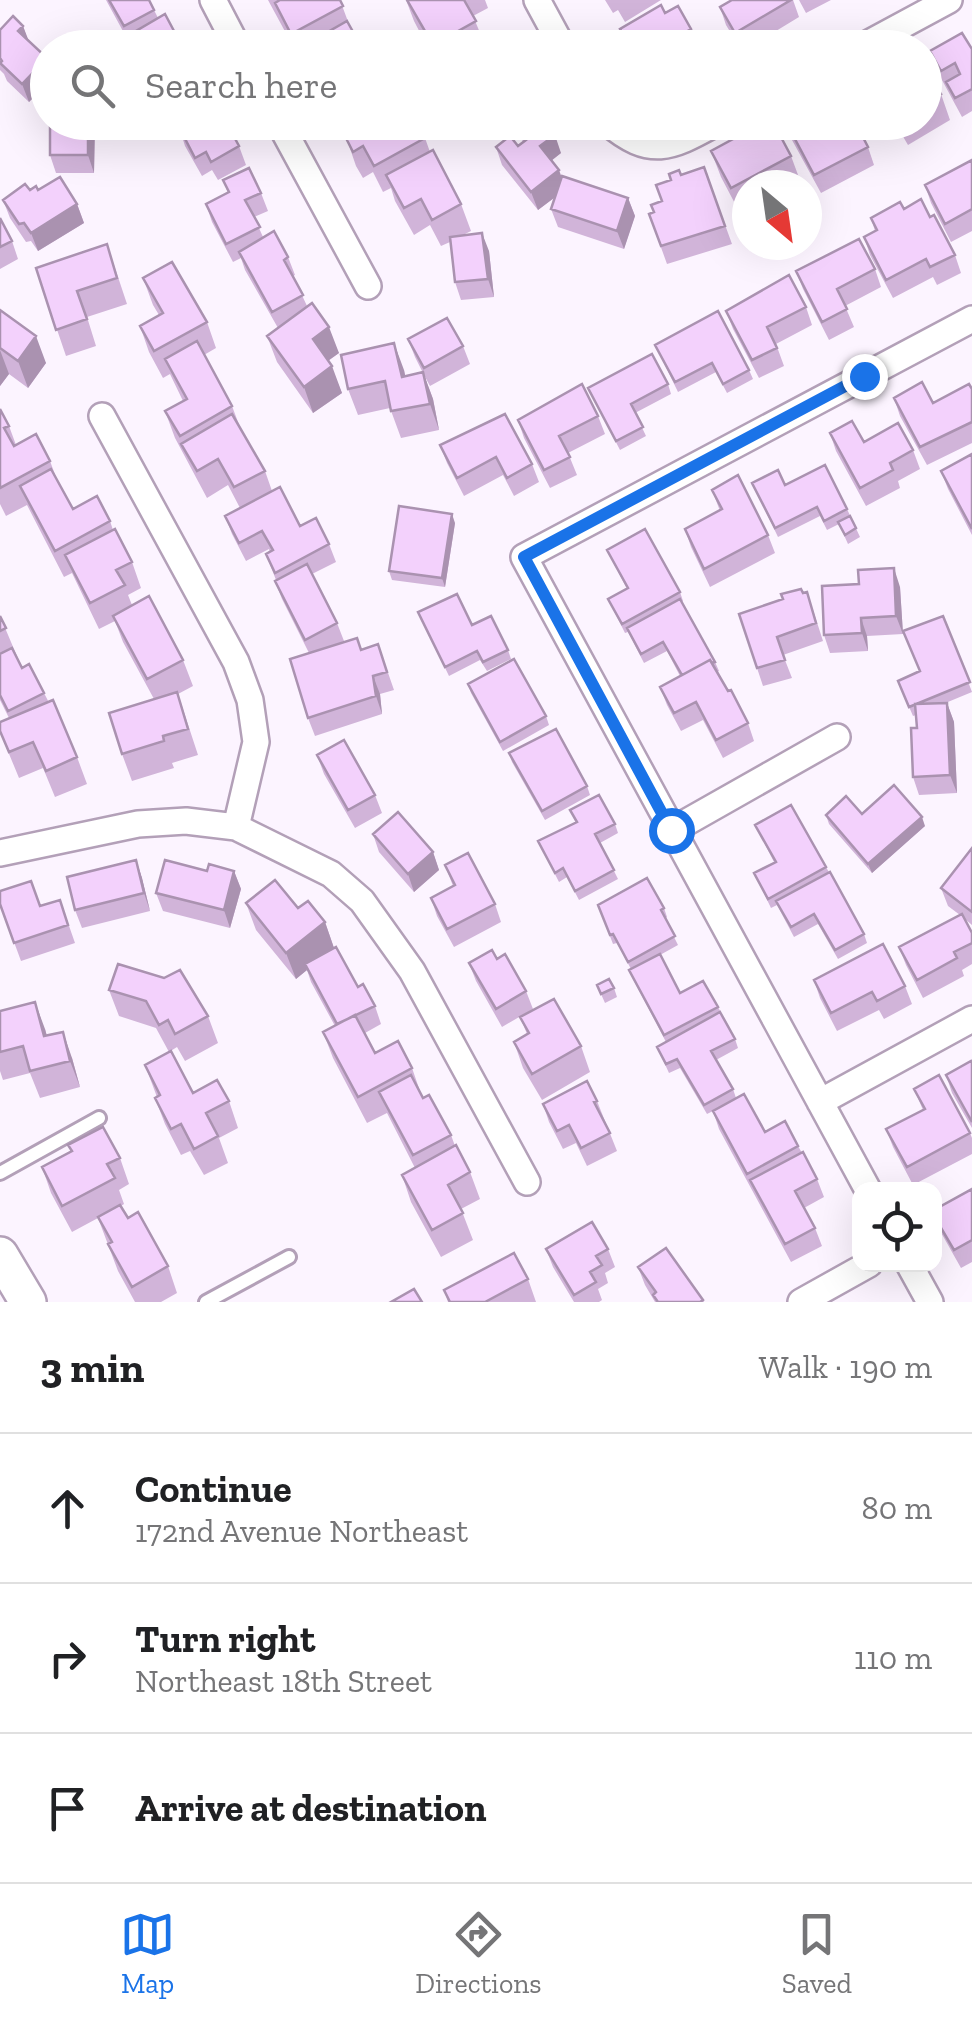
<!DOCTYPE html>
<meta charset="utf-8">
<style>
body{margin:0;font-family:"Zilla Slab",serif;background:#f2f2f2;color:#202124}
.controls{position:absolute;right:30px;bottom:30px;display:grid;overflow:hidden;border-radius:20px;box-shadow:0 10px 40px #0002}
.controls button{width:90px;height:90px;display:grid;place-items:center;padding:0;border:0;border-bottom:2px solid #e0e0e0;background:#fff;color:#202124;font:50px sans-serif}
.compass{position:absolute;left:732px;top:170px;width:90px;height:90px;border-radius:50%;background:#fff;box-shadow:0 10px 40px #0002;rotate:151deg}
.stop{position:absolute;width:30px;height:30px;margin:-22px;border:8px solid #1a73e8;border-radius:50%;background:#fff}
.stop.end{background:#1a73e8;border-color:#fff;box-shadow:0 2px 10px #0008}
.list{margin:0;padding:0;list-style:none}
h2{display:flex;justify-content:space-between;align-items:center;height:130px;margin:0;padding:0 40px;font-size:42px}
h2 small{font-size:32px;font-weight:400;color:#757577}
.list li{display:grid;grid-template-columns:65px 1fr auto;gap:30px;align-items:center;box-sizing:border-box;height:150px;padding:0 40px;border-top:2px solid #e0e0e0}
.list b{display:block;font-size:38px;white-space:nowrap}
.list p{margin:0;font-size:32px;white-space:nowrap;color:#757577}
.list em{font-size:32px;font-style:normal;color:#757577}
.icon{flex:none;width:55px;height:55px;fill:none;stroke:currentColor;stroke-width:2;stroke-linecap:round;stroke-linejoin:round}
.map{position:relative;flex:none;width:972px;height:1302px;overflow:hidden}
.search{position:absolute;background:#fff;box-shadow:0 10px 40px #0002;left:30px;right:30px;top:30px;height:110px;display:flex;align-items:center;gap:25px;box-sizing:border-box;padding:0 35px;border-radius:55px;color:#757577;font-size:38px}
.sheet{height:580px;background:#fff}
nav{display:flex;justify-content:space-around;align-items:center;box-sizing:border-box;height:140px;border-top:2px solid #e0e0e0;background:#fff;font-size:28px;color:#757577}
nav a{display:grid;justify-items:center;gap:5px}
nav .on{color:#1a73e8}
.map>svg:first-child{display:block}
.lines{fill:none;stroke-linecap:round;stroke-linejoin:round}
.lane-casing{stroke:#b3a0b8;stroke-width:18}
.street-casing{stroke:#b3a0b8;stroke-width:30}
.secondary-casing{stroke:#b3a0b8;stroke-width:40}
.lane{stroke:#fff;stroke-width:12}
.street{stroke:#fff;stroke-width:25}
.secondary{stroke:#fff;stroke-width:35}
.wall{fill:#d1b4d9}
.shaded-wall{fill:#aa92b0}
.building{fill:#f3d1fc;stroke:#aa92b0;stroke-width:2.5}
.route{stroke:#1a73e8;stroke-width:12}
</style>
<div class="map">
<svg width="972" height="1302" viewBox="0 0 972 1302">
<rect width="100%" height="100%" fill="#fcf4ff"/>
<g class="lines">
<g class="lane-casing">
<path id="lane" d="M0 1173 99 1118
M206 1302 289 1257"/>
</g>
<g class="street-casing">
<path id="street" d="M213 0 238 48
M537 0 563 48
M860 48 949 0
M279 122 368 286
M607 122C652 160 672 147 718 122
M102 416 236 662 250 700 256 742 236 827 331 874 362 901 412 971 527 1182
M671 831 837 737
M0 853 138 824 186 821 236 827
M820 1102 972 1019
M868 1190 524 557 972 319
M909 1264 930 1302
M801 1302 869 1264"/>
</g>
<g class="secondary-casing">
<path id="secondary" d="M0 1255 28 1302"/>
</g>
<use href="#lane" class="lane"/>
<use href="#street" class="street"/>
<use href="#secondary" class="secondary"/>
</g>
<path class="wall" d="M106 0H149L158 18 183 48H142L139 40 130 44Z
M268 0H340L350 27 362 48H294Z
M406 0H485L488 8 473 16 483 40 501 48H428L414 21Z
M605 0H661L625 22 618 10 613 13Z
M732 0H793L799 17 748 48H740L726 25 720 7Z
M799 0H831L806 13Z
M665 13 691 29 698 47 627 48 620 29Z
M23 26 28 41 48 59V83L29 102 7 81 4 74 0 70V30Z
M972 49V111L962 117 936 69 930 51Z
M924 66 941 94 950 120 908 145 898 128 882 137 874 122H924Z
M50 122H95L94 173H56L50 155Z
M341 122H390L391 125 425 138 430 152 461 204 471 231 463 235 489 251 494 297 461 300 455 282 450 242 441 246 430 225 414 235 395 201 391 188 383 192 373 172 363 178 356 166Z
M499 122H512L502 128Z
M786 122 868 147 874 165 821 193 792 140Z
M179 127 239 146 246 165 218 180 212 170 202 176 185 146Z
M518 130 561 153 551 161 562 178 628 198 635 216 624 249 558 227 551 209 555 197 538 210 502 165 496 147 518 146 523 142Z
M751 136 791 156 801 183 796 185H747V211L741 215 721 177 711 151Z
M972 160V231L951 242 931 203 925 185Z
M704 167 732 244 667 264 649 214 654 212 681 175Z
M223 180 261 193 268 211 254 217 263 237 288 257 295 275 293 276 307 306 339 353 328 361 342 393 313 413 277 362 267 336 278 328 245 270 241 258 233 262 212 222 206 204 228 193Z
M30 190H38L77 204 84 223 38 251 31 241 26 242 10 218 3 200Z
M904 209 930 217 955 255 961 273 937 285 933 277 893 298 870 255 864 237 875 231 871 218Z
M0 218 12 241 18 259 0 269Z
M107 244 127 304 87 317 96 346 66 356 36 268Z
M875 269 881 287 845 306 854 327 829 340 803 289 796 271Z
M143 278 207 322 216 348 204 355 232 406 241 430 265 471 272 491 300 526 329 544 336 562 312 574 337 623 344 641 338 644 361 650 378 644 394 690 380 694 382 714 315 736 308 718 309 653 282 599 275 581 276 580 266 554 270 552 269 549 246 561 232 534 225 516 240 508 228 485 207 498 175 438 165 411 183 401 170 374 163 378 149 352 140 326 159 315 153 305Z
M806 307 812 325 776 344 784 366 759 378 733 329 726 311Z
M0 310 46 363 28 388 9 374 0 386Z
M408 339 463 346 470 364 430 386 424 375 433 399 439 430 401 438 390 408 358 415 348 389 404 370 405 376 423 373 415 357Z
M655 345 749 370 753 379 727 393 716 372 678 392Z
M668 384 671 394 635 413 646 436 620 450 588 388Z
M972 389V443L927 465 900 416 894 398 933 403Z
M0 409 9 426 16 445 50 461 57 480 73 509 110 521 113 530 132 562 141 588 128 595 132 605 183 660 193 686 178 694 198 755 172 763 174 768 132 781 122 754 154 699 123 642 115 621 99 629 72 573 64 577 27 505 6 516 0 504Z
M598 416 605 434 568 453 577 475 550 488 524 438 518 420Z
M830 433 864 442 913 450 920 469 898 481 900 488 866 506 836 451Z
M440 445 532 464 539 482 514 496 503 475 464 496 447 463Z
M972 454V535L948 489 941 471Z
M752 483 785 485 847 509 860 537 848 544 839 524 827 530 820 516 778 537Z
M712 490 768 535 775 553 710 587 691 547 685 529 720 511Z
M455 523 445 587 392 580 389 571Z
M607 550 680 592 683 601 682 602 715 662 719 671 717 672 728 691 748 723 754 741 723 758 703 720 681 731 667 705 660 687 680 676 667 651 644 663 628 632 625 633 608 599 627 589Z
M900 587 903 634 867 636 868 651 830 653 824 635Z
M803 593 813 610 823 641 783 655 792 678 763 686 757 668Z
M418 612 472 625 508 650 511 659 487 671 480 660 449 676Z
M0 616 22 668 44 693 77 757 87 784 55 797 43 768 19 778 0 732 9 718 0 700Z
M943 616 972 692 943 704 947 703 954 722 957 793 919 795 913 777 917 728 916 715 913 716 898 681 920 672Z
M468 684 546 716 549 725 503 751 471 693Z
M509 753 587 786 590 795 545 820 512 762Z
M317 755 375 795 382 813 355 828 324 774Z
M570 810 615 824 618 833 600 843 618 879 579 900 567 877 559 882 538 841 576 823Z
M862 814 925 826 872 873 829 824 826 815Z
M755 825 826 867 864 934 867 943 838 959 818 924 794 937 777 905 771 908 754 873 774 862Z
M373 834 433 852 439 870 414 892 379 852Z
M972 848V925L965 919 972 933V964L962 970 964 976 923 998 906 965 899 947 960 915 948 906 941 888Z
M136 860 142 878 150 911 82 928 75 910Z
M445 865 495 904 501 922 454 947 437 916 431 898 453 886Z
M207 871H234L241 889 230 928 163 911 156 893Z
M60 900 75 943 21 961 0 904 40 906Z
M246 903 298 908 325 922 334 948 358 987 375 1006 381 1024 365 1033 375 1053 412 1068 421 1094 451 1135 455 1146 470 1172 480 1199 461 1209 473 1240 441 1257 411 1202 402 1175 415 1168 387 1113 367 1123 333 1058 323 1032 335 1026 311 982 307 970 296 979 256 930Z
M598 905 664 908 667 917 665 919 678 945 660 955 680 993 718 1007 735 1039 738 1048 716 1060 733 1089 736 1098 765 1132 798 1146 817 1179 824 1197 804 1208 815 1228 822 1246 791 1262 719 1129 713 1111 707 1114 680 1068 669 1073 657 1047 666 1042 633 979 629 970 631 969 617 943 613 944Z
M469 963 526 991 533 1009 502 1027 476 981Z
M814 980 905 986 912 1004 884 1019 879 1010 837 1031 820 998Z
M597 985 614 988 617 997 605 1003Z
M109 990 208 1016 218 1043 185 1061 177 1047 169 1052 156 1028 119 1016Z
M0 1011 45 1029 47 1036 72 1058 80 1087 40 1098 30 1073 3 1080 0 1071Z
M520 1017 581 1046 590 1072 542 1100 523 1068 514 1042 527 1034Z
M972 1063V1128L952 1093 946 1075Z
M145 1065 193 1093 229 1101 238 1128 219 1138 228 1163 204 1175 190 1151 181 1155 165 1124 155 1098 157 1097Z
M914 1089 970 1133 972 1138V1154L913 1185 893 1147 886 1129 923 1110Z
M597 1101 617 1151 587 1166 576 1143 563 1149 549 1122 543 1104Z
M68 1145 120 1158 129 1184 119 1190 124 1204 121 1206 128 1218 168 1266 177 1293 161 1302H135L118 1271 98 1218 72 1232 51 1193 42 1167 71 1151Z
M972 1189V1262L961 1268 939 1229 934 1218V1210Z
M546 1249H608L615 1267 605 1273 608 1283 598 1289 602 1300 599 1302H574L553 1267Z
M638 1267 703 1300 704 1302H655L645 1285Z
M528 1279 536 1302H448L444 1290Z"/>
<path class="shaded-wall" d="M23 26 30 44 18 31Z
M47 58 48 83 29 102 22 84Z
M88 122H95L94 173 88 155Z
M555 135 561 153 547 164 540 146Z
M559 170 566 189 538 210 531 192Z
M628 198 635 216 624 249 617 231Z
M77 204 84 223 38 251 31 233Z
M482 233 489 251 494 297 488 279Z
M329 327 339 353 322 365 313 339Z
M36 336 46 363 28 388 18 361Z
M394 343 404 370 411 403 402 377Z
M0 350 9 374 0 386Z
M332 366 342 393 313 413 304 387Z
M423 372 433 399 439 430 430 404Z
M452 514 455 523 445 587 442 578Z
M894 568 900 587 903 634 896 616Z
M861 618 867 636 868 651 862 633Z
M373 676 380 694 382 714 376 696Z
M947 703 954 722 957 793 950 775Z
M922 817 925 826 872 873 868 864Z
M433 852 439 870 414 892 408 874Z
M136 860 142 878 150 911 144 893Z
M234 871 241 889 230 928 224 910Z
M325 922 334 948 305 964 307 970 296 979 286 953Z
M35 1002 45 1029 54 1063 44 1036Z
M63 1032 72 1058 80 1087 70 1061Z"/>
<path class="building" d="M109 0H149L154 10 124 26Z
M280 0H340L343 6 291 34 275 3Z
M407 0H464L476 21 433 45Z
M732 0H791L735 33 720 7Z
M661 5 665 13 678 6 691 29 664 45 666 48H631L620 29Z
M165 14 183 48H145L136 31Z
M13 16 23 26 18 31 47 58 22 84 0 63 2 61 0 58V30Z
M347 21 362 48H300Z
M962 33 972 49V89L955 98 946 82 960 74 955 63 941 71 930 51Z
M494 34 501 48H468Z
M924 66 941 94 924 103Z
M50 122H88V155H50Z
M188 122H226L239 146 211 162 206 152 195 158 179 127Z
M344 122H390L391 125 395 122H417L425 138 374 166 363 146 353 152 347 140 352 137Z
M527 122H545L555 135 540 146 559 170 531 192 496 147 510 136 518 146 526 140 518 130Z
M786 122H855L868 147 814 175Z
M774 124 791 156 731 188 711 151 748 131 751 136Z
M433 150 461 204 432 220 421 199 404 208 386 175Z
M972 160V209L945 224 925 185Z
M704 167 725 226 661 246 649 214 654 212 651 205 662 201 656 185 671 180 669 174 679 170 681 175Z
M249 168 261 193 245 200 260 227 226 244 206 204 229 192 223 180Z
M562 176 628 198 617 231 551 209Z
M60 177 77 204 31 233 24 223 19 224 3 200 25 184 30 190 36 186 38 190Z
M921 199 930 217 934 215 955 255 930 267 926 259 886 280 864 237 877 230 871 218 900 202 904 209Z
M0 218 12 241 0 247Z
M274 231 288 257 284 260 303 295 272 312 239 252Z
M482 233 488 279 455 282 450 237Z
M859 239 875 269 837 289 847 309 822 322 796 271Z
M107 244 117 278 77 291 87 319 56 330 36 268Z
M172 262 207 322 154 351 140 326 163 313 143 278Z
M789 275 806 307 767 327 777 348 752 360 726 311Z
M312 303 329 327 313 339 332 366 304 387 267 336Z
M0 310 36 336 18 361 0 348Z
M718 311 749 370 723 384 712 363 675 382 655 345Z
M447 318 463 346 424 368 408 339Z
M197 341 232 406 180 436 165 411 187 399 165 359Z
M394 343 402 377 423 372 430 404 391 411 385 381 348 389 341 355Z
M652 354 668 384 631 404 643 427 616 441 588 388Z
M922 382 933 403 969 384 972 389V422L920 447 894 398Z
M582 384 598 416 559 436 570 457 544 470 518 420Z
M0 409 9 426 4 428 14 446 36 434 50 461 0 488Z
M232 414 265 471 234 487 218 459 197 471 181 444Z
M505 414 532 464 507 478 496 457 457 478 440 445Z
M852 421 864 442 898 423 913 450 890 463 893 470 860 488 830 433Z
M972 454V529L941 471Z
M825 465 847 509 824 521 817 507 775 528 752 483 778 470 785 485Z
M51 469 73 509 97 496 110 521 55 551 20 486Z
M738 475 768 535 704 569 685 529 722 509 712 490Z
M280 487 300 526 316 518 329 544 275 573 266 554 273 550 262 531 239 543 225 516Z
M399 506 452 514 442 578 389 571Z
M850 516 856 528 845 535 838 522Z
M115 529 132 562 116 570 125 585 90 603 65 555Z
M645 529 680 592 622 624 608 599 628 588 607 550Z
M307 564 337 623 305 640 275 581Z
M894 568 896 616 861 618 862 633 824 635 822 586 859 584 858 570Z
M801 589 803 593 807 592 816 623 777 637 785 660 757 668 739 614 783 599 781 594Z
M457 594 472 625 491 616 508 650 483 662 477 651 445 667 418 612Z
M149 596 183 660 147 679 113 616Z
M680 599 715 662 712 663 710 660 682 675 663 642 641 654 627 628Z
M0 616 6 628 0 631Z
M943 616 970 682 909 707 898 681 920 671 903 631Z
M357 638 361 650 378 644 387 672 373 676 376 696 308 718 290 659Z
M12 648 22 668 29 664 44 693 8 711 0 695V654Z
M514 659 546 716 500 742 468 684Z
M710 660 728 691 731 690 748 723 716 740 696 702 674 713 660 687Z
M177 692 188 729 163 736 164 741 122 754 109 713Z
M53 700 77 757 46 771 33 742 9 752 0 731V722Z
M947 703 950 775 913 777 911 728H917L915 704Z
M556 729 587 786 542 811 509 753Z
M344 740 375 795 348 810 317 755Z
M894 785 922 817 868 864 826 815 846 796 862 814Z
M599 795 615 824 595 834 614 870 575 891 563 868 555 873 538 841 577 822 570 810Z
M791 805 826 867 768 899 754 873 776 862 755 825Z
M398 812 433 852 408 874 373 834Z
M972 848V912L941 888Z
M468 853 495 904 447 929 431 898 455 885 445 865Z
M136 860 144 893 75 910 67 877Z
M165 860 207 871 209 864 234 871 224 910 156 893Z
M830 872 864 934 835 950 814 914 791 927 776 901Z
M647 878 664 908 661 910 675 936 628 962 613 934 610 935 598 905Z
M275 880 298 908 308 901 325 922 286 953 246 903Z
M31 881 40 906 60 900 68 925 14 943 0 904V891Z
M962 914 972 933V943L954 952 957 958 917 980 899 947Z
M883 944 905 986 877 1001 872 992 831 1013 814 980Z
M336 947 358 987 363 984 375 1006 337 1024 305 964Z
M492 950 497 959 505 954 526 991 496 1009 469 963Z
M660 954 680 993 703 981 718 1007 664 1035 629 970Z
M118 964 164 978 180 970 208 1016 175 1034 168 1020 159 1025 146 1001 109 990Z
M609 979 614 988 601 994 597 985Z
M554 999 581 1046 532 1074 514 1042 529 1033 520 1017Z
M35 1002 44 1036 63 1032 70 1061 30 1071 23 1046 0 1052V1011Z
M720 1012 735 1039 711 1051 733 1089 704 1105 677 1059 666 1064 657 1047Z
M355 1015 375 1053 398 1041 412 1068 358 1097 323 1032Z
M171 1051 193 1093 217 1080 229 1101 206 1113 218 1136 194 1149 181 1124 171 1129 155 1098 160 1095 145 1065Z
M971 1061 972 1063V1122L946 1075Z
M411 1075 423 1098 429 1095 451 1135 413 1155 379 1092Z
M939 1075 970 1133 907 1167 886 1129 925 1109 914 1089Z
M587 1081 597 1101 594 1102 610 1133 581 1148 569 1125 557 1131 543 1104Z
M744 1094 765 1132 785 1121 798 1146 747 1174 713 1111Z
M103 1127 120 1158 107 1164 115 1178 62 1206 42 1167 72 1151 68 1145Z
M456 1145 470 1172 448 1185 463 1213 432 1230 402 1175Z
M803 1152 817 1179 795 1191 815 1228 785 1244 750 1180Z
M972 1189V1240L954 1250 934 1216V1210Z
M120 1205 128 1218 138 1212 168 1266 132 1287 108 1244 112 1242 98 1217Z
M592 1222 608 1249 596 1256 602 1265 590 1272 596 1282 574 1295 546 1249Z
M666 1248 703 1300 700 1302H658L653 1295 656 1292 638 1267Z
M514 1253 528 1279 485 1302H450L444 1290Z
M414 1289 422 1302H391Z"/>
<g class="lines">
<path class="route" d="M671 830 524 557 864 376"/>
</g>
</svg>
<div class="controls">
<button><svg class="icon" aria-label="locate" viewBox="0 0 24 24"><circle cx="12" cy="12" r="6"/><path d="M12 2v4M12 18v4M2 12h4M18 12h4"/></svg></button>
</div>
<svg class="compass" viewBox="-18 -18 36 36"><path d="M0-13l5 13h-10z" fill="#e53935"/><path d="M0 13l5-13h-10z" fill="#757577"/></svg>
<div class="stop" style="left:671px;top:830px"></div>
<div class="stop end" style="left:864px;top:376px"></div>
<div class="search"><svg class="icon" aria-label="search" viewBox="0 0 24 24"><circle cx="10" cy="10" r="6"/><path d="M15 15l6 6"/></svg>Search here</div>
</div>
<section class="sheet">
<h2>3 min<small>Walk · 190 m</small></h2>
<ul class="list">
<li><svg class="icon" aria-label="ahead" viewBox="0 0 24 24"><path d="M12 20V5M6 11l6-6 6 6"/></svg><div><b>Continue</b><p>172nd Avenue Northeast</p></div><em>80 m</em></li>
<li><svg class="icon" aria-label="right" viewBox="0 0 24 24"><path d="M7 20v-9h11M14 6l5 5-5 5"/></svg><div><b>Turn right</b><p>Northeast 18th Street</p></div><em>110 m</em></li>
<li><svg class="icon" aria-label="arrive" viewBox="0 0 24 24"><path d="M6 21V4h12l-3 4 3 4H6"/></svg><div><b>Arrive at destination</b></div></li>
</ul>
</section>
<nav>
<a class="on"><svg class="icon" aria-label="map" viewBox="0 0 24 24"><path d="M3 6l6-2 6 2 6-2v14l-6 2-6-2-6 2zM9 4v14M15 6v14"/></svg>Map</a>
<a><svg class="icon" aria-label="directions" viewBox="0 0 24 24"><path d="M12 3l9 9-9 9-9-9zM9 14v-3h6M13 9l2 2-2 2"/></svg>Directions</a>
<a><svg class="icon" aria-label="saved" viewBox="0 0 24 24"><path d="M7 4h10v16l-5-4-5 4z"/></svg>Saved</a>
</nav>
